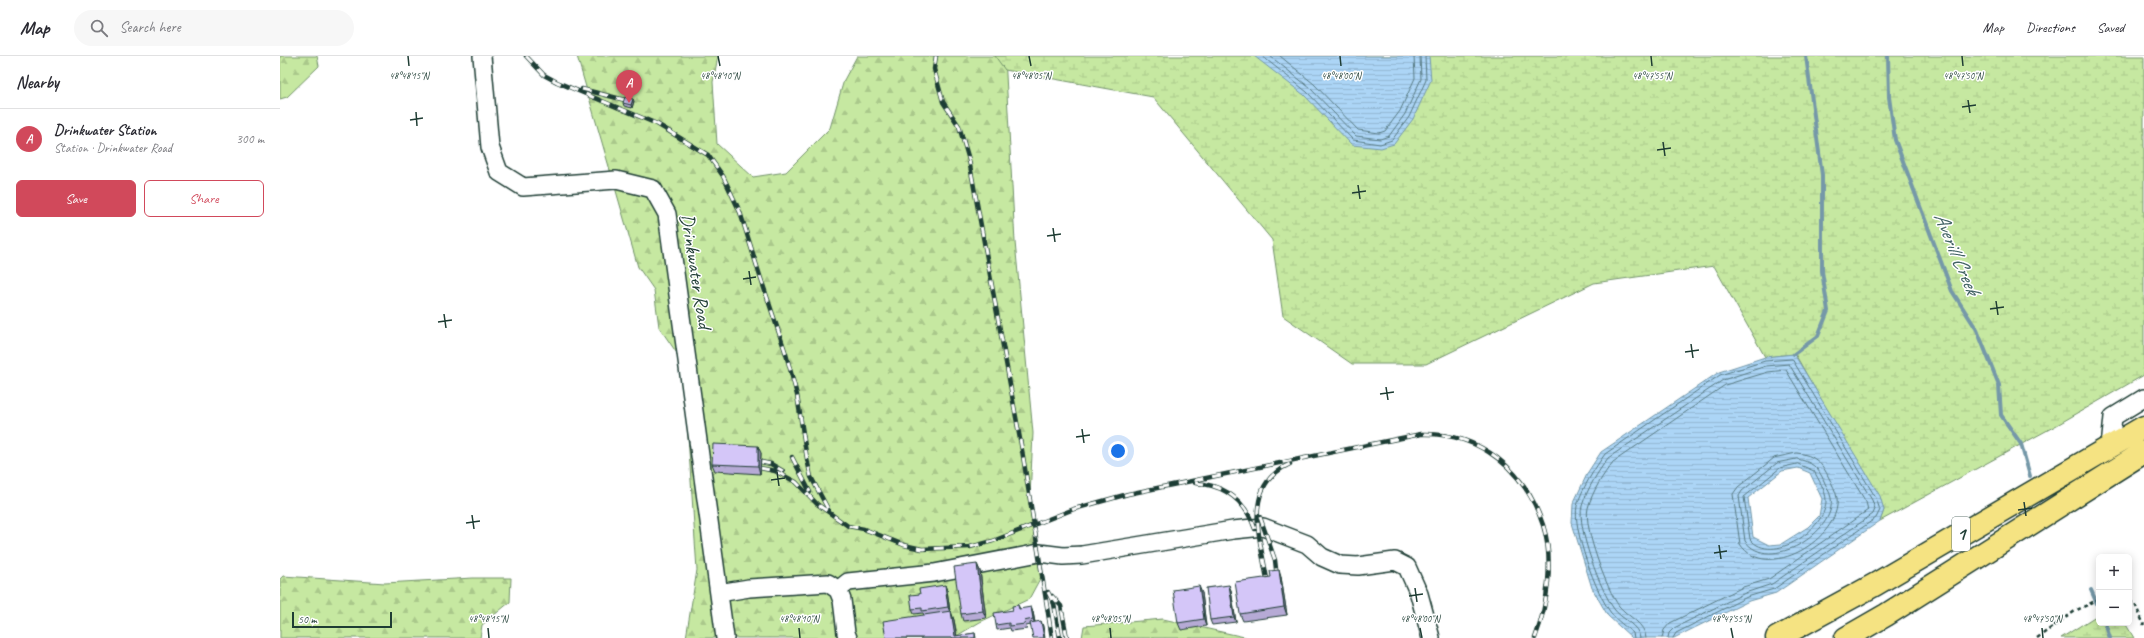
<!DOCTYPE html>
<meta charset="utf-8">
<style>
body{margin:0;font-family:Caveat,sans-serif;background:#f7f7f7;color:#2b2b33}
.controls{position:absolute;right:12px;bottom:12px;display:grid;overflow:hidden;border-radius:6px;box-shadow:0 2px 10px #0003}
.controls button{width:36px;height:36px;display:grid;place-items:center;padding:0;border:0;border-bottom:1px solid #e1e1e2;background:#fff;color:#2b2b33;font:20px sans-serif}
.scale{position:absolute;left:12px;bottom:10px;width:100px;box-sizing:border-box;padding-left:4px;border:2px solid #1f3d34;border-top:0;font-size:11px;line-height:14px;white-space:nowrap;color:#1f3d34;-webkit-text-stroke:3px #fff;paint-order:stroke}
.you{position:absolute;left:838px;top:395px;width:14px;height:14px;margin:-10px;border:3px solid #fff;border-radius:50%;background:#1a73e8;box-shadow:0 0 0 6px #1a73e833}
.badge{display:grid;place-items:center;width:26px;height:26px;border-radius:50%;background:#d1495b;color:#fff;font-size:13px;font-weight:700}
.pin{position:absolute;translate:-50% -33px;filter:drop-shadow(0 1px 2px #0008)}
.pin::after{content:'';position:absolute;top:21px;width:14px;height:12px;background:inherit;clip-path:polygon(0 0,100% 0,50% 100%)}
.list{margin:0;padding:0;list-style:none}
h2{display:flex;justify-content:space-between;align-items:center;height:52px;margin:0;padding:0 16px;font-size:17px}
h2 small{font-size:13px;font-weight:400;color:#7c7c81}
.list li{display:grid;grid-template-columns:26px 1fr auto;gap:12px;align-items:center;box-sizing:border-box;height:60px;padding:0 16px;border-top:1px solid #e1e1e2}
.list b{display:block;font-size:15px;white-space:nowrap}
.list p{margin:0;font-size:13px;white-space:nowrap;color:#7c7c81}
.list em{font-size:13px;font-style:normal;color:#7c7c81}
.actions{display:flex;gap:8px;padding:12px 16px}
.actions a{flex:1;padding:9px 0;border:1px solid #d1495b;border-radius:6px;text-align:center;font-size:14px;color:#d1495b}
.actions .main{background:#d1495b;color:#fff}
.icon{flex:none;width:22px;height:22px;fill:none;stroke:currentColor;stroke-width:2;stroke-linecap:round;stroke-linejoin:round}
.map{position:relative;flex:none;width:1864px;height:582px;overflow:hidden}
header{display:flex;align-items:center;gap:24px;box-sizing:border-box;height:56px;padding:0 20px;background:#fff;border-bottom:1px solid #e1e1e2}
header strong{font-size:19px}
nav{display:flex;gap:22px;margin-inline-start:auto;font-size:14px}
.search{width:280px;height:36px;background:#f7f7f7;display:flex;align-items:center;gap:10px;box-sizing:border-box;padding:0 14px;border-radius:22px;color:#7c7c81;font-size:15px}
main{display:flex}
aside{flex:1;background:#fff}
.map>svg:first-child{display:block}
.forest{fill:url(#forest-firs);stroke:#72926a}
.wetland{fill:url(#wetland-marsh);stroke:#72926a}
.water{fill:url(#water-rules);stroke:#7498a8;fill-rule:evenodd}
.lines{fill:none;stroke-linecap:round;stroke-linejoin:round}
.shore{stroke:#577a82;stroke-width:1}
.stream{stroke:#7498a8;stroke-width:4}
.minor-casing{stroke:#1f3d34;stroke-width:20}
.highway-casing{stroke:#1f3d34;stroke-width:25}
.path{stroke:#1f3d34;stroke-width:2.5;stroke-dasharray:4 3;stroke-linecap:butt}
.minor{stroke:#fff;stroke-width:17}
.highway{stroke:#f5e382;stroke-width:22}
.rail-casing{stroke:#1f3d34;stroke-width:4.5}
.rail{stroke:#fff;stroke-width:3;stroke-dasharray:9;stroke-linecap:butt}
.wall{fill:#b6aad5;stroke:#1f3d34}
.shaded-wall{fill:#948bae;stroke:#1f3d34}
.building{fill:#d4c6f8;stroke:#1f3d34}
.ticks{fill:none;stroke:#1f3d34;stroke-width:1.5}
.labels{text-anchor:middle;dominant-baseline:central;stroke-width:3;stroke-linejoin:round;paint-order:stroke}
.shield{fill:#fff;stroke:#627771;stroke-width:1}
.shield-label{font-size:19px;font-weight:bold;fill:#1f3d34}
.street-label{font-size:20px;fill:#1f3d34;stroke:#fff}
.water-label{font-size:21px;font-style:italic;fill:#426364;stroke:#fff}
.ticks-label{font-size:10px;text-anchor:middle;fill:#1f3d34;stroke:#fff;stroke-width:3;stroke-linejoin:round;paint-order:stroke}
</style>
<header>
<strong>Map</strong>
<div class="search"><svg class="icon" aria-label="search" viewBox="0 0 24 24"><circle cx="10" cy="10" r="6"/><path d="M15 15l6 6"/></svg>Search here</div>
<nav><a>Map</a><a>Directions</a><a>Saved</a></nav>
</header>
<main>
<aside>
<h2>Nearby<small></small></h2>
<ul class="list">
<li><span class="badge">A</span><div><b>Drinkwater Station</b><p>Station · Drinkwater Road</p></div><em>300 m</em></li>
</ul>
<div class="actions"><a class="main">Save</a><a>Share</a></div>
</aside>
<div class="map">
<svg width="1864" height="582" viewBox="0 0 1864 582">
<defs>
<pattern id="forest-firs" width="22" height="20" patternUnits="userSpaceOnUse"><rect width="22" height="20" fill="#c6e8a1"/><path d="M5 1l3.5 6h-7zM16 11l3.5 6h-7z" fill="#aac88b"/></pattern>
<pattern id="wetland-marsh" width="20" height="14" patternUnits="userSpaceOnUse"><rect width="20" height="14" fill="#c6e8a1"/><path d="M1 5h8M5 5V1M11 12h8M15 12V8" fill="none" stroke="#aac88b"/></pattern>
<pattern id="water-rules" width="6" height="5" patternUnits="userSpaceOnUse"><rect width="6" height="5" fill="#acd5f6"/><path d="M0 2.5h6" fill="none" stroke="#94b8d4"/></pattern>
</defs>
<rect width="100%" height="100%" fill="#fff"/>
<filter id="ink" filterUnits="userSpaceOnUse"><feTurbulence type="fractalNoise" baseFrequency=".025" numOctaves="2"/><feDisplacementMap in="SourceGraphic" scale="8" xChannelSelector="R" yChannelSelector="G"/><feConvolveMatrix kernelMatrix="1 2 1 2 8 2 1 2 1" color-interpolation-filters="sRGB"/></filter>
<g filter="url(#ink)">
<path class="forest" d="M0 0H37L39 10 7 41 0 43Z
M297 0H438L433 26 437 88 473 121 506 116 550 72 564 24 577 0H725L735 186 753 377 750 441 763 517 749 543 700 566 673 582H406L417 514 403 306 379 271 374 234 358 211Z
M3 520 105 527 193 522H231L230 546 202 569 200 582H0V523Z
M883 563 969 582H802L804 570Z"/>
<path class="wetland" d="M715 0H1864V319L1777 369 1600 465 1604 454 1515 298 1485 301 1434 210 1314 227 1146 308H1072L1003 260 992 184 873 41 725 14Z
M1819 558V567H1845L1854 582H1781Z"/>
<path class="water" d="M974 0H1149L1151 24 1133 63 1114 88 1101 92 1072 89 1024 39Z
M1514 298 1600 440 1604 454 1600 465 1496 537 1469 545 1394 582H1352L1328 560 1312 532 1292 467 1293 448 1308 416 1321 396 1439 316 1485 301ZM1518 412 1530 417 1542 443 1539 460 1528 471 1501 488 1489 489 1473 481 1468 442 1502 415Z"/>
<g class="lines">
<path class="shore" d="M982 0 1027 36 1073 84 1100 88 1112 84 1129 61 1146 24 1145 0
M990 0 1030 32 1076 80 1100 83 1109 80 1125 58 1141 23 1140 0
M1000 0 1034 28 1078 74 1099 77 1105 75 1120 55 1135 22 1134 0
M1517 397C1535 399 1542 407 1549 422 1552 428 1556 435 1557 442 1562 482 1486 528 1460 488L1453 438 1458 431 1494 402Z
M1517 403C1532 406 1538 411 1544 425 1546 430 1550 436 1551 442 1557 476 1489 518 1465 485L1459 440 1462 435 1497 407Z
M1518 408 1534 415C1538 423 1546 435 1546 444 1547 473 1492 510 1470 483L1464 441 1500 412Z
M1354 582 1353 577C1346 571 1336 564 1331 557 1316 537 1292 473 1297 450 1301 434 1315 412 1325 398L1440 319 1485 305 1512 303 1596 442 1600 454 1596 462 1494 533 1467 541 1396 577 1393 582
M1360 582C1359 569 1341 563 1334 553 1321 535 1296 471 1302 450 1307 433 1318 416 1328 402L1443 324 1486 310 1509 308 1592 444 1595 453 1593 458 1492 528 1465 537 1394 572 1389 577 1388 582
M1366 582C1365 567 1348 561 1339 550 1327 534 1303 471 1308 452 1312 436 1323 419 1333 406L1445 329 1488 316 1506 314 1586 446 1588 454 1489 523 1463 531 1390 567 1384 574 1382 582"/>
<path class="stream" d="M1608 0 1609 41 1615 84 1672 235 1697 274 1719 329 1721 359 1741 388 1750 420
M1514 298 1538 280 1548 255 1542 215V119L1526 0
M1811 534 1819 552
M1825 567 1830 582"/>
<g class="minor-casing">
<path id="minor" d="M202 0 210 91 219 116 243 131 336 124 373 133 387 158 445 582
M1830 391 1833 361 1864 342
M558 534 568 526 654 517 759 497 783 500 802 499 953 474 983 471 1027 488 1042 501 1060 509 1078 510 1115 505 1127 511 1139 538 1151 582
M439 537 469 532 548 527 558 534 562 544 566 577 568 582"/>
</g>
<g class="highway-casing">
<path id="highway" d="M1497 582 1596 528 1864 371
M1566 582 1606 559 1864 396"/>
</g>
<path class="path" d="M1849 545 1855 548 1864 569
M1757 582 1795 555 1819 543"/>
<use href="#minor" class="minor"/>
<use href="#highway" class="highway"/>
<g class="rail-casing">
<path id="rail" d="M246 0 264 19 277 26 377 68 428 99 443 120 460 156 480 220 506 298 517 339 527 403 531 421 548 453
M656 0 654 13 663 46 679 70 689 104 742 394 772 582
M302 33 345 44
M512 401 530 436
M481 406 491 408 503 415
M480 412 495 415 516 426 537 448 568 470 584 473 624 489 642 493 665 492 690 491 713 485 794 453 848 438 1141 378C1200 376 1245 414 1263 469 1274 504 1268 548 1255 582
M915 427C945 429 965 444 975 473
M980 461 995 504 997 522
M988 529C982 488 959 430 1010 408
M768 536 774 548 780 582
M772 540 781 550 787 582"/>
</g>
<use href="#rail" class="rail"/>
</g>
<path class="wall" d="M354 45 352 52 344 50 343 47Z
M481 397 480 418 435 415 432 408Z
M697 508 700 515 706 562 683 565 681 558Z
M1001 521 1007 559 963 565 960 558Z
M667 534 670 555 674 564 677 580 695 577 696 582H606L644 559 643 557 634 558 632 553Z
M951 534 956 566 932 569 930 564Z
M922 537 926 570 901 574 898 567Z
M738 549 740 553 753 556 755 566 763 570 751 569 746 570 747 573 731 575 730 572 717 574 716 569Z"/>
<path class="shaded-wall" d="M353 43 354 45 352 52 351 49Z
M478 390 481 397 480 418 478 410Z
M697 508 700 515 706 562 703 555Z
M999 514 1001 521 1007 559 1004 551Z
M665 529 667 534 670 556 668 551Z
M949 529 951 534 956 566 954 561Z
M919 530 922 537 926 570 924 563Z
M751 551 753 556 755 568 753 563Z
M671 555 674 564 677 582H675Z
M761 565 763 570 765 582H764Z"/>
<path class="building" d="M345 41 353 43 351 49 343 47Z
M433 388 478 390V410L432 408Z
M697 508 703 555 681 558 674 511Z
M999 514 1004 551 960 558 955 526 991 521 990 515Z
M665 529 668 551 642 555V552L632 553 630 539 640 538 639 533Z
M949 529 954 561 930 564 926 532Z
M919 530 924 563 898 567 893 534Z
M738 549 739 553 751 551 753 563 744 565 745 568 729 570V567L716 569 714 557 733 554 732 550Z
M671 555 675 580 695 577V582H606L603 565Z
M761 565 764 582H753L750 567Z"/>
</g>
<path class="ticks" d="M128 0 129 10M438 0 440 10M749 0 751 10M1060 0 1061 10M1371 0 1372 10M1682 0 1683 10M1688 44 1690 57M1682 51 1696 49M136 56 137 70M130 64 143 62M1383 86 1385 100M1377 94 1391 92M1078 129 1080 143M1072 137 1086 135M773 172 775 186M767 180 781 178M469 215 471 229M463 223 476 221M1716 245 1718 259M1710 253 1724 251M164 258 166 272M158 266 172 264M1411 288 1413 302M1405 296 1419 294M1106 331 1108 344M1100 338 1114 336M802 373 804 387M796 381 810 379M497 416 499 430M491 424 505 422M1744 446 1746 460M1738 454 1752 452M192 459 194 473M186 467 200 465M1439 489 1441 503M1434 497 1447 495M1135 532 1137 546M1129 540 1143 538M208 572 209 582M519 572 520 582M830 572 831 582M1140 572 1142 582M1451 572 1453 582M1762 572 1763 582"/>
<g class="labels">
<rect class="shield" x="1672" y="461" width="18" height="34" rx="3"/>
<g class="shield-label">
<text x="1681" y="478">1</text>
</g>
<g class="street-label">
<text transform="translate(416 215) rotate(81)">Drinkwater Road</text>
</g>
<g class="water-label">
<text transform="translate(1677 197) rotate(67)">Averill Creek</text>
</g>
</g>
<g class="ticks-label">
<text x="129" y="23">48°48'15"N</text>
<text x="440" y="23">48°48'10"N</text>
<text x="751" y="23">48°48'05"N</text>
<text x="1061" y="23">48°48'00"N</text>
<text x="1372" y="23">48°47'55"N</text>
<text x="1683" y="23">48°47'50"N</text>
<text x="208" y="566">48°48'15"N</text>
<text x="519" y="566">48°48'10"N</text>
<text x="830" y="566">48°48'05"N</text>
<text x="1140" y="566">48°48'00"N</text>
<text x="1451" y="566">48°47'55"N</text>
<text x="1762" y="566">48°47'50"N</text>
</g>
</svg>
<div class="controls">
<button>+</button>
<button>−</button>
</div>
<div class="scale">50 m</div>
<div class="you"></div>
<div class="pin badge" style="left:349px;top:47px">A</div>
</div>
</main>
